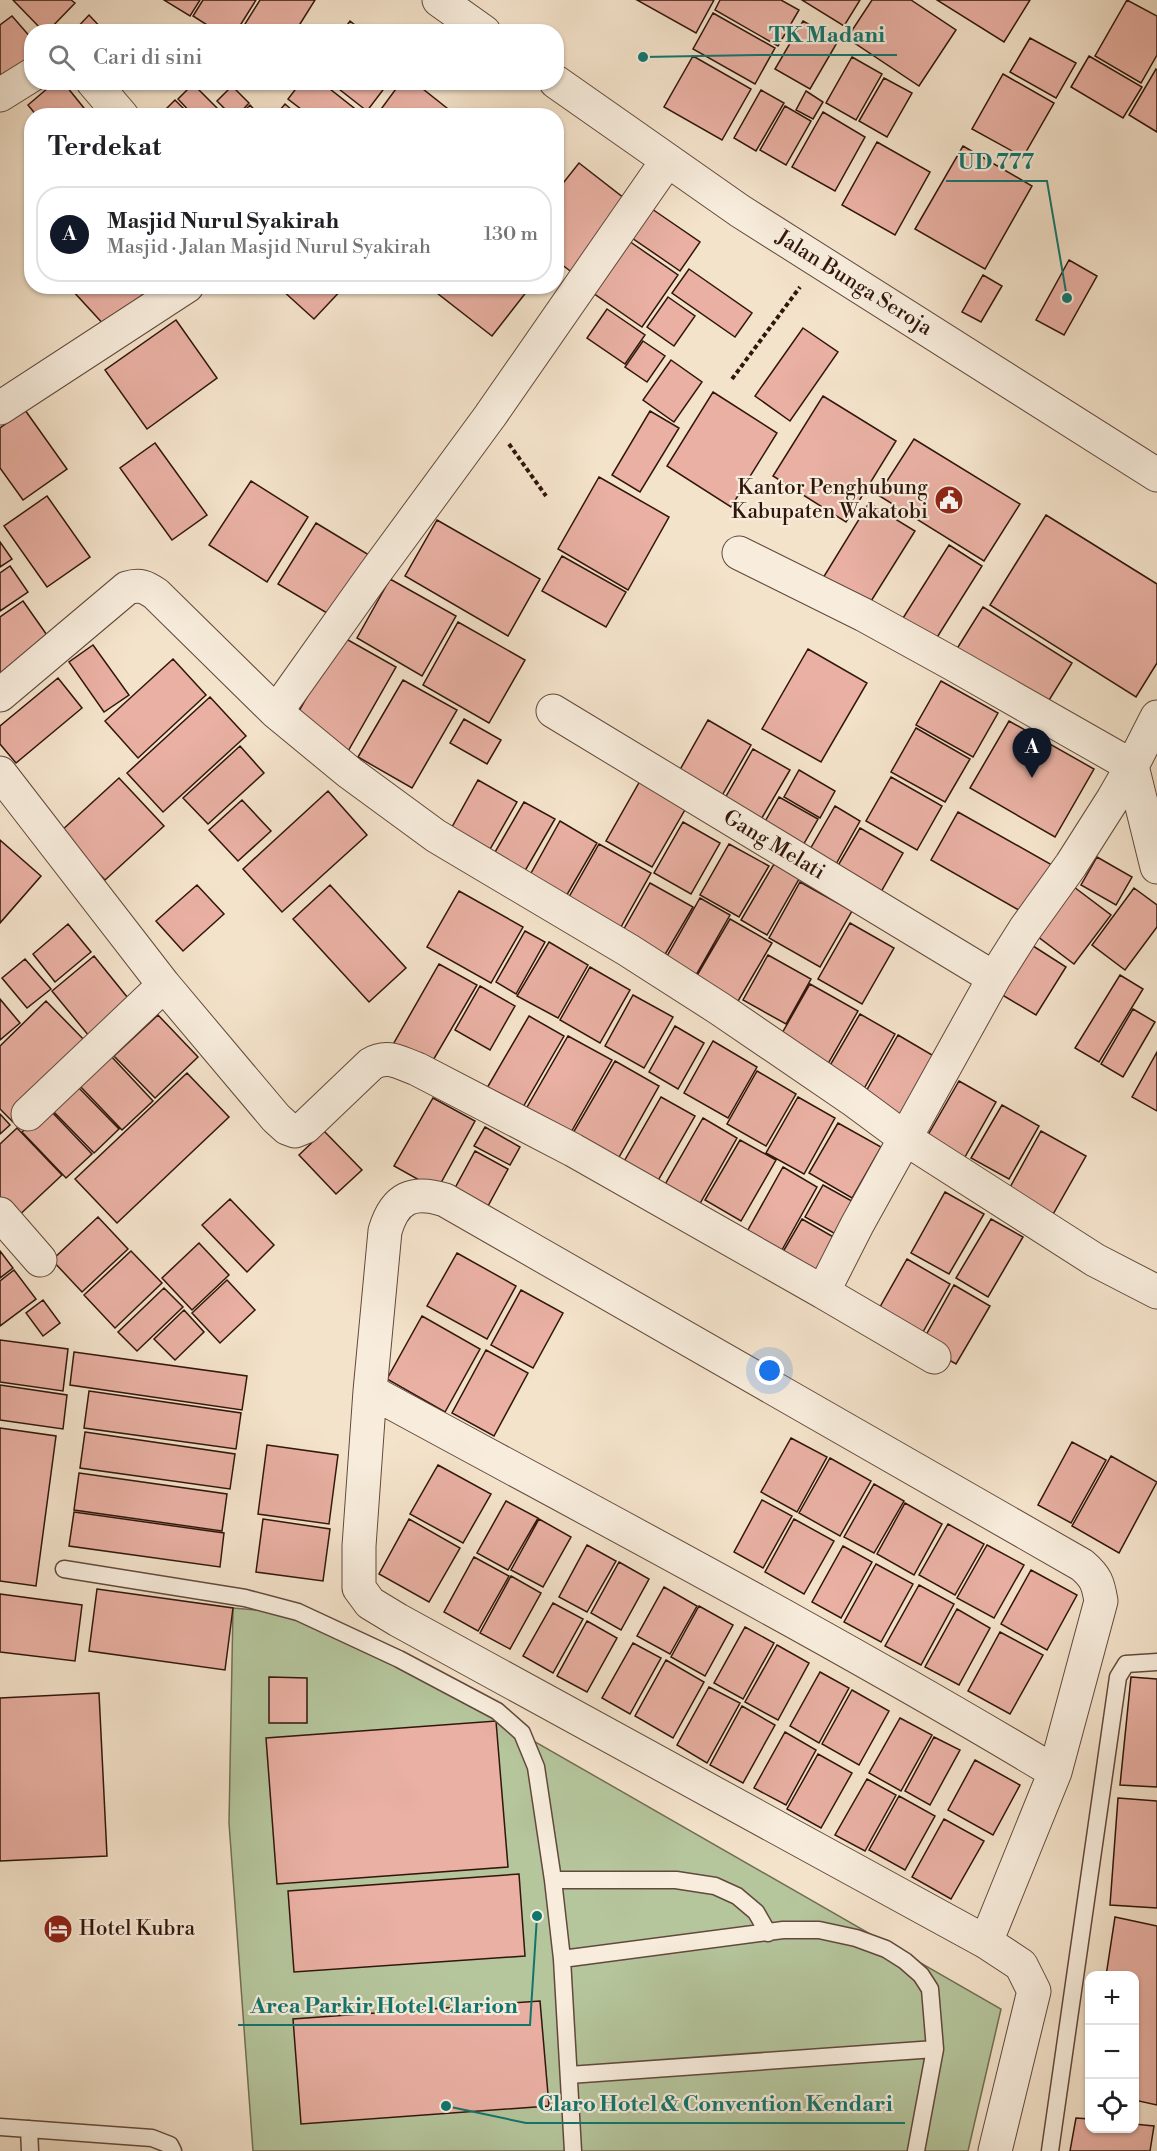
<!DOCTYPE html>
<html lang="id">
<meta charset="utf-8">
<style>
body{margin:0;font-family:"Libre Bodoni",serif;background:#f6f6f6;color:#202124}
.controls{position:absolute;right:18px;bottom:18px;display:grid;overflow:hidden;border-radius:12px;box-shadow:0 2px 4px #0004}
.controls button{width:54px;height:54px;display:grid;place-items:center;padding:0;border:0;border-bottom:2px solid #e0e0e0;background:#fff;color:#202124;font:30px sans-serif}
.you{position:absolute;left:770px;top:1371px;width:21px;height:21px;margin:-15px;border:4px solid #fff;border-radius:50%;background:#1a73e8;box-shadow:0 0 0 9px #1a73e833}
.badge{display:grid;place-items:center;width:39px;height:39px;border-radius:50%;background:#111827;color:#fff;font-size:20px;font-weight:700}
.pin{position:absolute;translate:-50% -50px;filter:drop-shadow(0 2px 3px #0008)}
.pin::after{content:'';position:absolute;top:32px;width:21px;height:18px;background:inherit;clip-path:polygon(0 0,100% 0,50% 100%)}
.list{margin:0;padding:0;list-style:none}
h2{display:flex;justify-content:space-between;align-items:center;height:78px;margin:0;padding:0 24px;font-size:26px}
h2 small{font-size:20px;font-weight:400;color:#757577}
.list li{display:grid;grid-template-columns:39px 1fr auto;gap:18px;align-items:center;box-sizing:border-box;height:96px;margin:0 12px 12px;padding:0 12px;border:2px solid #e0e0e0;border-radius:24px}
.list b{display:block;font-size:22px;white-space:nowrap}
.list p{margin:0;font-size:20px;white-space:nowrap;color:#757577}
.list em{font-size:20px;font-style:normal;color:#757577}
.icon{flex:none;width:33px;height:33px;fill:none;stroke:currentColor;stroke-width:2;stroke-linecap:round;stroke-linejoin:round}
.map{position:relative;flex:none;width:1157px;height:2151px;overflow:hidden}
.search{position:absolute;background:#fff;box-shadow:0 2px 4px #0004;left:24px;top:24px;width:540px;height:66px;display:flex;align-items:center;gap:15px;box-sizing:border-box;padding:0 21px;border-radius:24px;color:#757577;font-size:22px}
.panel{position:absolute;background:#fff;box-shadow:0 2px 4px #0004;left:24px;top:108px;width:540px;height:186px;border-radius:24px}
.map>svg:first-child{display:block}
.green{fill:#b5c59c;stroke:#736e54;stroke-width:1.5}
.building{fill:#e9b0a3;stroke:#31160c;stroke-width:1.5}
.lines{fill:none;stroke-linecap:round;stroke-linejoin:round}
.lane-casing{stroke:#62493c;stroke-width:19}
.street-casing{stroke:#62493c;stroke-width:35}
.path{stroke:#31160c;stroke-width:4;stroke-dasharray:4.5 3;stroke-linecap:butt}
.lane{stroke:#f8eddd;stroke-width:16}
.street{stroke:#f8eddd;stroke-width:33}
.labels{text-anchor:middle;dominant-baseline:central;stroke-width:4.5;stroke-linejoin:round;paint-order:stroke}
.street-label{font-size:21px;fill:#31160c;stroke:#f8eddd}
.poi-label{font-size:21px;fill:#31160c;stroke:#f8eddd;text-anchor:end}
.leader{fill:none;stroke:#0f766e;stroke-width:2}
.callout-dot{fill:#0f766e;stroke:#f8eddd;stroke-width:2}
.callout-label{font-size:22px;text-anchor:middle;font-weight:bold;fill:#0f766e;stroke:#f8eddd;stroke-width:4.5;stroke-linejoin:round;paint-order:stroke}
</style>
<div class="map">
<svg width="1157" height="2151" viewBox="0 0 1157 2151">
<rect width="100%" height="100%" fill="#f4e3cb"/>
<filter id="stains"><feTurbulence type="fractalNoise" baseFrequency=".00333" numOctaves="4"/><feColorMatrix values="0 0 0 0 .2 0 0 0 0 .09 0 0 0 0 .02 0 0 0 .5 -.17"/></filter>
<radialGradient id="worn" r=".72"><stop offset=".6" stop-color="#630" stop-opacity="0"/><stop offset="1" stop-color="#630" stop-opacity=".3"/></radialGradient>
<path class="green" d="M233 1608 314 1615 1001 2009 968 2151H253L229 1823Z"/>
<path class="building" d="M13 0H71L75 3 47 32H44Z
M164 0H200L190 16Z
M203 0H256L236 32H218L193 16Z
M260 0H315L295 32H240Z
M637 0H714L696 33Z
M720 0H781L799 10 778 46 715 10Z
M802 0H860L844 26Z
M872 0H911L956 30 919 86 847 38Z
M937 0H1030L1004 42Z
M1127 0 1157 16V55L1141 83 1095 56Z
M713 13 775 48 755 84 693 49Z
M89 15 105 32H73Z
M12 16 32 39V62L7 83 0 74V25Z
M350 21 364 32H342Z
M803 21 838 41 810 89 775 69Z
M1030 38 1076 63 1056 98 1010 72Z
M693 56 751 89 722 140 664 107Z
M1089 56 1142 87 1123 118 1071 87Z
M852 57 882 74 856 120 826 103Z
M1156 69 1157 70V132L1129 115Z
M1003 74 1054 103 1023 157 972 129Z
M884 78 912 93 887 137 859 121Z
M55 82H63L88 113 85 116H37L28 105Z
M301 82H321L359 112 356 116H310L288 99Z
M330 82H389L367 111Z
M401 82H414L457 116H376Z
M193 84 225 116H194L178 99Z
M232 86 249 103 237 116H232L217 101Z
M761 90 784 103 756 151 734 138Z
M806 91 823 102 813 119 796 110Z
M175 100 191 116H159Z
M285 104 299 116H275Z
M250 105 260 116H239Z
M785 106 811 121 786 165 760 150Z
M823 112 865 137 835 191 792 167Z
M877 142 930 172 895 235 842 205Z
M963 146 1032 186 985 269 915 229Z
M579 163 629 202 574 274 556 260V192Z
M652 209 700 242 680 271 632 238Z
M629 241 678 275 642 327 593 293Z
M1069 260 1097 276 1064 335 1036 320Z
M689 269 752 313 735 337 672 293Z
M983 275 1002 286 981 322 962 312Z
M76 286H147L149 289 106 327 72 290Z
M285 286H345L314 319 282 290Z
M428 286H531L492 336Z
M668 297 695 316 674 346 647 327Z
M607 309 645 335 625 364 587 338Z
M176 320 217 378 147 429 105 370Z
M803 328 838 352 790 421 755 396Z
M643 341 665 356 647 382 625 367Z
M671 360 702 382 674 422 643 400Z
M713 392 777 433 731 507 667 466Z
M823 396 896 441 846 522 773 476Z
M25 410 67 469 23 500 0 468V428Z
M650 411 679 428 640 492 612 475Z
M914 439 1020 504 984 561 878 495Z
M155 443 207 515 172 540 120 468Z
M599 477 669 517 628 590 558 549Z
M251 481 308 517 267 582 209 545Z
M47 496 90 557 47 587 4 526Z
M869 503 915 531 868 606 823 578Z
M1046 515 1157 584V663L1136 697 990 605Z
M437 520 540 579 508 636 405 576Z
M316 523 369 555 332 616 278 584Z
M0 542 12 559 0 567Z
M949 545 982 566 931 647 898 626Z
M562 556 626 592 606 627 542 591Z
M10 566 28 592 0 611V573Z
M390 579 456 616 422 676 357 638Z
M23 601 54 645 0 683V617Z
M983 607 1072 663 1043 710 953 655Z
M458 622 525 660 489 723 423 685Z
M341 636 396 667 347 753 293 722Z
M93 645 129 695 104 712 69 662Z
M808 649 867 683 821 762 762 729Z
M173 659 206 695 138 758 105 721Z
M58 678 82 708 16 763 0 744V726Z
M403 680 457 710 412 788 358 757Z
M941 681 998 713 973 757 916 725Z
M210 697 246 736 163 812 127 773Z
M464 719 501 740 487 764 450 743Z
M708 720 751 745 720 799 677 775Z
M1009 721 1094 769 1055 837 970 788Z
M916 728 970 759 945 802 891 772Z
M240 746 264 773 208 824 183 798Z
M753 749 790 770 756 828 720 807Z
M799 770 835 791 820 818 784 797Z
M891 777 942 806 917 850 866 821Z
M119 778 164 826 105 880 60 832Z
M478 780 517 802 485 858 447 836Z
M640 781 686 808 652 867 606 841Z
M328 791 367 835 282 912 243 869Z
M779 797 818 819 798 854 759 832Z
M242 800 271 831 238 861 209 830Z
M524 802 555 819 522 876 491 859Z
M835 806 860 821 831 873 805 858Z
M958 812 1052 865 1024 913 931 860Z
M560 821 597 843 561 905 525 884Z
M683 822 720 843 691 894 654 873Z
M860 828 903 853 877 899 833 874Z
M0 840 41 876 0 923Z
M599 844 651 873 617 934 565 904Z
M729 844 769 866 739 917 700 895Z
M1097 857 1132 877 1116 905 1081 885Z
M774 864 799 879 767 935 741 920Z
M800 882 852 911 820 967 769 938Z
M650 883 693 907 663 958 621 934Z
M197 885 224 914 183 951 156 921Z
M330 885 406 968 369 1002 293 919Z
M1074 887 1111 915 1074 964 1037 936Z
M1134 888 1157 905V927L1125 970 1092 945Z
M459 891 523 927 491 983 427 947Z
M700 898 730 915 692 982 662 965Z
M730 919 772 943 734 1008 692 984Z
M850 923 894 948 862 1004 818 979Z
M68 924 91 952 55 982 33 954Z
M525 931 545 942 516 994 496 982Z
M549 942 588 965 558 1018 517 996Z
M1030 944 1066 967 1036 1015 999 993Z
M768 955 811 979 786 1024 743 1000Z
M94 956 136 1008 94 1042 52 991Z
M25 959 51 989 27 1008 2 978Z
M439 964 477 985 428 1069 391 1048Z
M590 967 630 990 600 1043 560 1020Z
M1120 975 1143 989 1099 1062 1075 1048Z
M810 984 858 1011 825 1069 777 1042Z
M480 986 515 1006 490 1050 455 1030Z
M633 995 673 1017 644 1068 605 1046Z
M0 999 20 1023 0 1040Z
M46 1001 90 1046 13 1122 0 1109V1046Z
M1133 1009 1155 1022 1123 1077 1101 1064Z
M860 1014 895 1034 861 1094 825 1074Z
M158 1015 198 1057 155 1098 114 1056Z
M529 1016 564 1036 523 1107 487 1088Z
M675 1026 704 1043 678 1089 649 1072Z
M898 1035 944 1062 910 1122 864 1095Z
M568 1036 612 1060 570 1134 526 1109Z
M713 1041 757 1067 728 1118 684 1093Z
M1157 1052V1111L1132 1097Z
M110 1055 153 1101 122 1130 79 1085Z
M615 1061 659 1086 618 1159 573 1133Z
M757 1071 796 1094 766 1146 727 1124Z
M187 1073 229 1117 117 1223 75 1179Z
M959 1081 996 1102 961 1164 924 1142Z
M78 1087 119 1129 94 1153 53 1111Z
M661 1097 695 1116 656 1184 622 1165Z
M798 1097 835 1118 804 1174 766 1153Z
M433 1098 475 1121 437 1190 394 1166Z
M1002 1105 1039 1126 1009 1179 971 1158Z
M48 1108 92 1154 66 1178 22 1132Z
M0 1114 10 1125 0 1134Z
M703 1118 737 1138 698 1207 663 1188Z
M838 1123 881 1147 852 1198 809 1173Z
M485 1127 520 1147 510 1165 474 1146Z
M17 1128 62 1175 14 1220 0 1206V1144Z
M324 1131 362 1170 336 1194 299 1155Z
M1041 1131 1086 1156 1052 1216 1008 1191Z
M740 1140 776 1160 741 1221 705 1200Z
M475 1151 508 1169 488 1206 455 1188Z
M783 1167 817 1187 778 1257 744 1237Z
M823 1185 859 1205 841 1237 805 1217Z
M945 1192 984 1214 949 1274 911 1253Z
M230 1199 274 1245 247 1272 202 1225Z
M98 1217 128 1249 82 1292 52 1260Z
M802 1219 844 1243 823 1281 780 1257Z
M991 1219 1023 1237 988 1297 956 1278Z
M199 1243 229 1275 192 1310 162 1278Z
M0 1251 13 1268 0 1278Z
M131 1251 162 1283 115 1328 84 1295Z
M457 1253 516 1286 487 1339 427 1306Z
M907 1259 950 1284 919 1339 876 1314Z
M14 1270 36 1299 0 1326V1281Z
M227 1280 255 1310 220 1343 192 1313Z
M954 1285 990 1306 956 1364 921 1344Z
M164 1288 183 1307 137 1351 118 1332Z
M521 1290 563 1313 533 1368 491 1345Z
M43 1300 60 1323 43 1336 26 1313Z
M184 1310 204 1332 175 1360 154 1339Z
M422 1316 480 1349 445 1412 387 1379Z
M0 1340 68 1349 63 1391 0 1382Z
M486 1350 528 1373 494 1436 452 1413Z
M74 1352 247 1376 242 1410 70 1385Z
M0 1385 67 1395 63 1429 0 1420Z
M89 1391 241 1413 236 1449 84 1428Z
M0 1428 56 1436 36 1586 0 1581Z
M85 1432 235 1454 230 1489 80 1468Z
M791 1438 827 1457 797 1512 761 1492Z
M1072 1442 1106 1460 1071 1523 1038 1505Z
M267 1445 338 1455 329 1524 258 1514Z
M1111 1456 1157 1482 1119 1553 1072 1526Z
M830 1458 871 1481 840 1536 799 1513Z
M438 1465 491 1494 463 1543 410 1514Z
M79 1473 227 1494 222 1531 74 1510Z
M874 1484 904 1501 874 1553 844 1537Z
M762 1500 792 1516 763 1568 734 1552Z
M506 1501 538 1518 508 1570 477 1553Z
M905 1503 942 1524 914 1575 877 1554Z
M74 1512 224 1533 220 1567 69 1546Z
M263 1519 330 1529 323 1581 256 1572Z
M409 1519 460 1548 429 1602 379 1574Z
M539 1519 571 1537 543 1587 511 1570Z
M794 1519 834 1541 804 1594 765 1572Z
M948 1524 984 1544 955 1595 919 1575Z
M587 1545 616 1561 587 1612 559 1597Z
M987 1545 1024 1565 994 1618 957 1598Z
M843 1546 872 1562 841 1618 812 1602Z
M474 1557 509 1576 478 1631 444 1612Z
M619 1562 649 1579 621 1630 591 1613Z
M876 1564 913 1584 881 1642 844 1622Z
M1031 1570 1077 1595 1047 1650 1001 1624Z
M511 1576 541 1593 510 1649 480 1633Z
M919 1585 954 1604 921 1665 885 1646Z
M664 1587 697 1606 670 1654 637 1636Z
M97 1589 233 1608 225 1670 89 1651Z
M0 1594 82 1605 75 1661 0 1652Z
M553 1603 583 1619 553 1673 523 1656Z
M699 1606 733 1625 705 1676 671 1657Z
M957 1609 990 1628 959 1685 925 1667Z
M587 1621 617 1638 587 1692 557 1676Z
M745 1627 774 1643 743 1699 714 1683Z
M1000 1632 1043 1655 1010 1714 968 1691Z
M633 1643 661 1658 630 1714 602 1698Z
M777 1645 809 1663 778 1720 745 1702Z
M666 1660 704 1682 673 1738 635 1716Z
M820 1672 849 1688 819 1743 790 1726Z
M269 1677 307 1678V1723H269Z
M1131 1677 1157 1679V1787L1120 1785Z
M709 1687 740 1703 707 1763 677 1745Z
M852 1690 889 1711 859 1765 822 1744Z
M99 1693 107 1856 0 1861V1698Z
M742 1706 775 1725 743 1783 710 1765Z
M900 1718 932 1735 901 1791 869 1773Z
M496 1721 508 1867 277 1884 266 1738Z
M785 1732 816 1750 786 1805 754 1788Z
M934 1737 960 1750 930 1805 905 1791Z
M818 1754 852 1773 821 1828 787 1809Z
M975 1760 1020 1785 993 1835 948 1810Z
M867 1779 896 1795 865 1851 835 1835Z
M899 1796 935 1816 905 1870 869 1850Z
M1118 1798 1157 1801V1908L1110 1905Z
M944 1819 984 1841 951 1899 912 1877Z
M519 1874 525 1956 294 1972 288 1891Z
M1115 1917 1157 1926V2105L1134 2100V1976H1106Z
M540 2001 549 2106 301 2124 293 2019Z
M1076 2118 1090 2119V2128H1134V2124L1154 2126 1150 2151H1070Z"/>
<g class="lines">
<g class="lane-casing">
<path id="lane" d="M64 1569 245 1598 298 1612 399 1659 497 1711 522 1733 536 1767 553 1880 562 1959 573 2151
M553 1880H676L715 1886 737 1896 756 1912 768 1933
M562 1959 783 1930H819L856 1938 886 1949 905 1961 921 1975 930 1989 935 2049 916 2151
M569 2075 935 2049
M0 2127 152 2138 170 2145 173 2151
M29 2129 30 2151
M1050 2151 1118 1677 1126 1664 1157 1662"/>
</g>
<g class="street-casing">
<path id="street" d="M439 0 484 32
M93 82 122 116
M556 82 740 211 1157 475
M0 95 32 75
M667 161 490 416 374 574 276 712 350 773 436 836 628 950 720 1009 852 1099 906 1139 1095 1260 1157 1292
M0 408 187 286
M739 553 864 615 953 664 1132 766 1157 867
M0 695 127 588C140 584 146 587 156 594L276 712
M553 711 994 978
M0 773 164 985 276 1118 287 1128 295 1131 305 1127 371 1064C388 1054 400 1063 417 1069L573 1150 823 1292 857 1225 994 978 1025 929 1071 865 1113 799 1132 766 1157 717
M28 1114 164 985
M0 1214 40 1260
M823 1292 934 1357
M370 1391C599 1516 831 1637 1055 1772
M986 1942 1055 1772 1101 1601C1098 1583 1096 1577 1082 1565L445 1200C413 1190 395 1197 385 1231L370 1391 359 1546V1588L370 1603 398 1620 986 1942 1021 1965 1034 1991 995 2151"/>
</g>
<path class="path" d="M732 379 800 287
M509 444 546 496"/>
<use href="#lane" class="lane"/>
<use href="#street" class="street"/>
</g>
<defs>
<g id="civic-disc" transform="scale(1.5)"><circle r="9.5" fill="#8f2418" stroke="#f8eddd"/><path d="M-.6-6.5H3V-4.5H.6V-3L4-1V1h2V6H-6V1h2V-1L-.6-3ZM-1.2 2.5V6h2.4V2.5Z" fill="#fff"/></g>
<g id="hotel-disc" transform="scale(1.5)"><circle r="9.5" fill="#8f2418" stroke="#f8eddd"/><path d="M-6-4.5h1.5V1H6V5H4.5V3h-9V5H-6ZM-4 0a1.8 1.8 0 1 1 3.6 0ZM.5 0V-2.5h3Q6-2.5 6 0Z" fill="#fff"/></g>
</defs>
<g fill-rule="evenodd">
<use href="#civic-disc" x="949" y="500"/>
<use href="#hotel-disc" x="58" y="1929"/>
</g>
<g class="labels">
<g class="street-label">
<text transform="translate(854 283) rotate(32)">Jalan Bunga Seroja</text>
<text transform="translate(774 845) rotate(31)">Gang Melati</text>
</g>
<g class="poi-label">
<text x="928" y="488">Kantor Penghubung<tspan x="928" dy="24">Kabupaten Wakatobi</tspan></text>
<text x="79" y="1929" text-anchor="start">Hotel Kubra</text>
</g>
</g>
<path class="leader" d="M643 57L757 55H897M1067 298L1047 181H946M537 1916L530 2025H238M446 2106L526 2123H905"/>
<g class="callout-dot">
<circle cx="643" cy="57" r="6"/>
<circle cx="1067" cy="298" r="6"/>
<circle cx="537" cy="1916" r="6"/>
<circle cx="446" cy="2106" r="6"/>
</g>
<g class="callout-label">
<text x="827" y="42">TK Madani</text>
<text x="996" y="169">UD 777</text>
<text x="384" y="2013">Area Parkir Hotel Clarion</text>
<text x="715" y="2111">Claro Hotel &amp; Convention Kendari</text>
</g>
<rect width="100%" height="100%" filter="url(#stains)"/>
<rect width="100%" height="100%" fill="url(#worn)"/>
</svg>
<div class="controls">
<button>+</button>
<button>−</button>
<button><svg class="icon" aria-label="locate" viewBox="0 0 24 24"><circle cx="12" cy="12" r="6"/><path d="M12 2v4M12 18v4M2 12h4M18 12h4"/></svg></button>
</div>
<div class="you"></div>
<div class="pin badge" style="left:1032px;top:778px">A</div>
<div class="search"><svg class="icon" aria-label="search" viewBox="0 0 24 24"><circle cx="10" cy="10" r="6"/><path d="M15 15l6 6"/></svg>Cari di sini</div>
<section class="panel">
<h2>Terdekat<small></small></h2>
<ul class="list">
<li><span class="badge">A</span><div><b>Masjid Nurul Syakirah</b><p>Masjid · Jalan Masjid Nurul Syakirah</p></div><em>130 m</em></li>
</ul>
</section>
</div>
